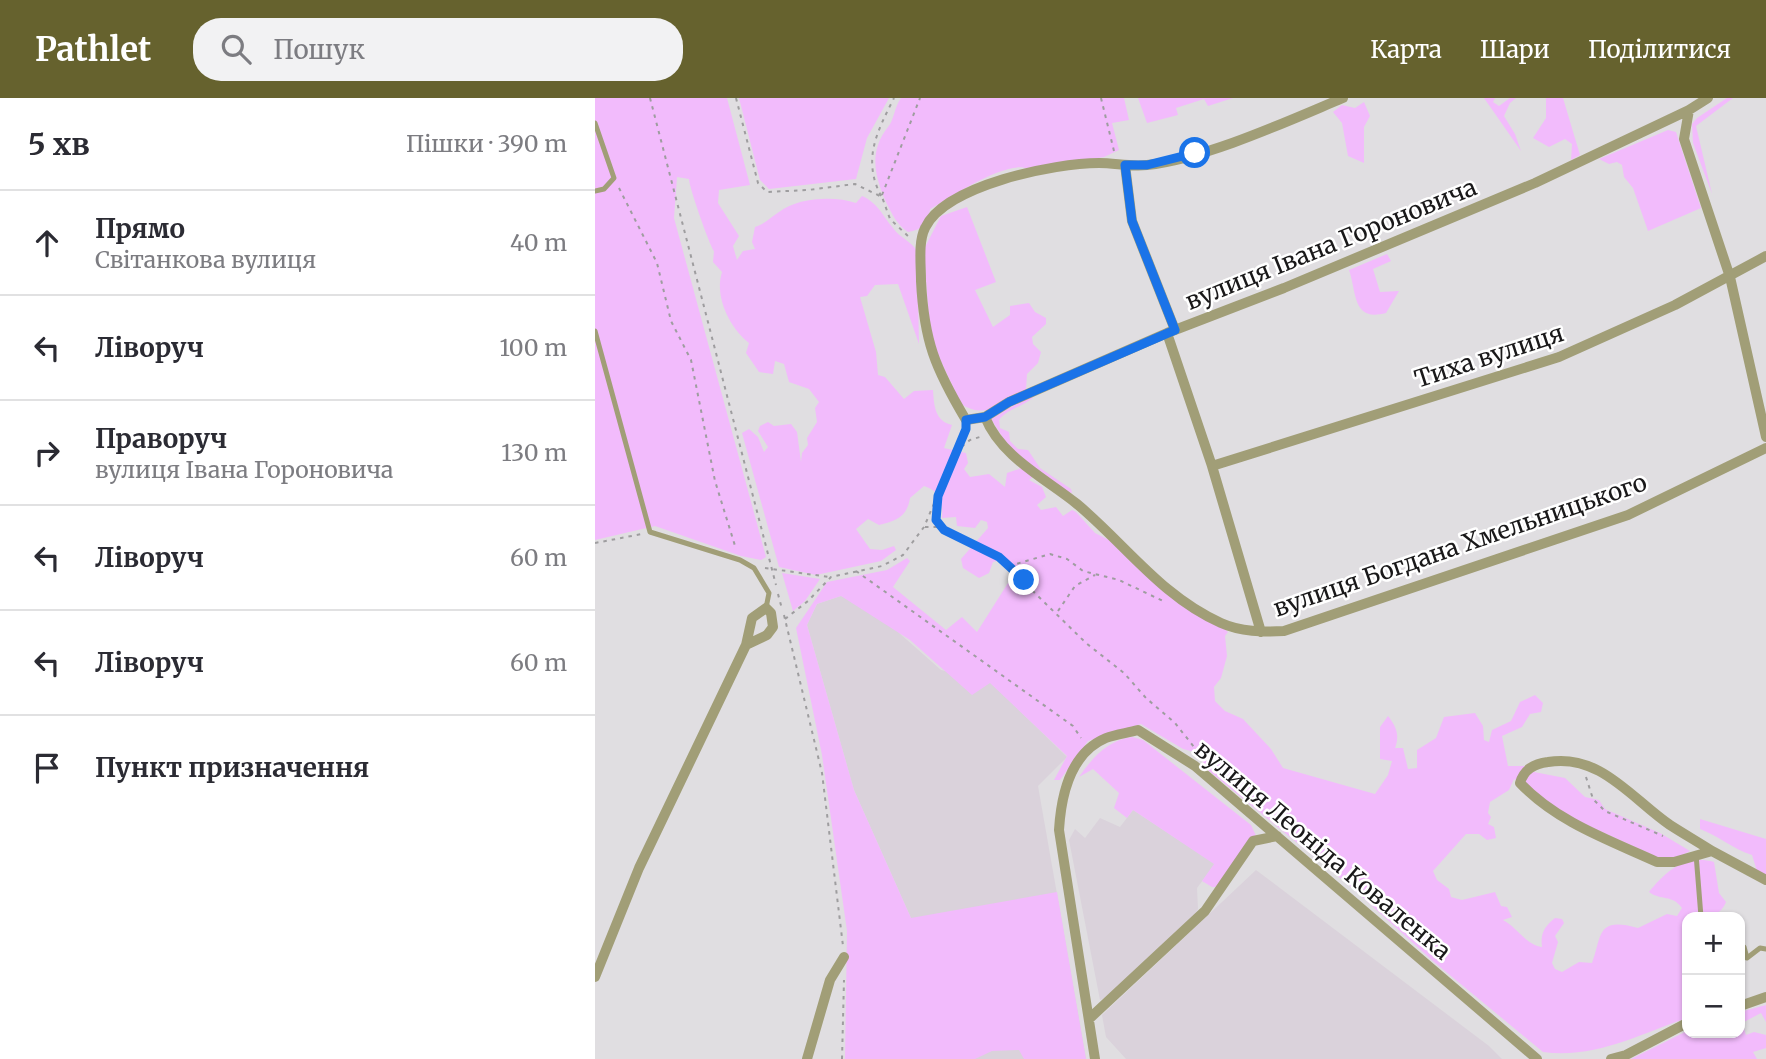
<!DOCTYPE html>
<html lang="uk">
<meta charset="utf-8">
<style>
body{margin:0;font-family:Merriweather,serif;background:#f2f2f3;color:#2b2b33}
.controls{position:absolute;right:21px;bottom:21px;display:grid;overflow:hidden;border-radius:14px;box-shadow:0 2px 5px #0004}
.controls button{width:63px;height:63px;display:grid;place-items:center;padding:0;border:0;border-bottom:2px solid #e1e1e2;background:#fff;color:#2b2b33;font:35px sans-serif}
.stop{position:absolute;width:21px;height:21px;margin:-16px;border:5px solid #1a73e8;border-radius:50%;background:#fff}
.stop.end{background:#1a73e8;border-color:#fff;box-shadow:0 2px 7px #0008}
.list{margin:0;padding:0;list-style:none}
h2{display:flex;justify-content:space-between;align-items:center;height:91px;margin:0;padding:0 28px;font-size:30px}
h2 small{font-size:23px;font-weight:400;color:#7c7c81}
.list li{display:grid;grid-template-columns:46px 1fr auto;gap:21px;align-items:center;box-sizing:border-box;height:105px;padding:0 28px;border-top:2px solid #e1e1e2}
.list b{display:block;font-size:26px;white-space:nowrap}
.list p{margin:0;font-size:23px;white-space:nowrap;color:#7c7c81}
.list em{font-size:23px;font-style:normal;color:#7c7c81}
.icon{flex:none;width:38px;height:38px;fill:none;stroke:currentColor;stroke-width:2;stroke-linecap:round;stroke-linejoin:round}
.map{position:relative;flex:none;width:1171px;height:961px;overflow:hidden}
header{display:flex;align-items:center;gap:42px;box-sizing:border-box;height:98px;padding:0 35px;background:#66622e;color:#fff}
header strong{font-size:33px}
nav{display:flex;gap:38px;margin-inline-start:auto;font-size:24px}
.search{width:490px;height:63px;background:#f2f2f3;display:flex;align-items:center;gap:18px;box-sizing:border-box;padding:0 24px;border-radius:28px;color:#7c7c81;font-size:26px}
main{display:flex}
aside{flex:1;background:#fff}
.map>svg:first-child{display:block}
.built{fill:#dad2db}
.green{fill:#f2bbfc}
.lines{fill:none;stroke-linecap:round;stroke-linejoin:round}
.path{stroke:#9e9d9f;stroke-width:2;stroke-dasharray:3.5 5;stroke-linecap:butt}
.service{stroke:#a19e77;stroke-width:5}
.minor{stroke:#a19e77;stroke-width:10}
.route{stroke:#1a73e8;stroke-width:9}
.labels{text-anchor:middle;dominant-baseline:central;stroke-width:5;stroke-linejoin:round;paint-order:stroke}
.street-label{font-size:24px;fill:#191819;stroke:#fff}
</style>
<header>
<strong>Pathlet</strong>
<div class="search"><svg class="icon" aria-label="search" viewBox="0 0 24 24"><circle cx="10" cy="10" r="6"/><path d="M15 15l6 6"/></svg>Пошук</div>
<nav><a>Карта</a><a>Шари</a><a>Поділитися</a></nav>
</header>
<main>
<aside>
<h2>5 хв<small>Пішки · 390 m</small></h2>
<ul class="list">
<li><svg class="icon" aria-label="ahead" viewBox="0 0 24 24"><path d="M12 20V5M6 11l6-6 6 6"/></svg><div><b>Прямо</b><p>Світанкова вулиця</p></div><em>40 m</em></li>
<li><svg class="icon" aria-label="left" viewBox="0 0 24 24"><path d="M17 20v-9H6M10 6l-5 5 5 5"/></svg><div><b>Ліворуч</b></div><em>100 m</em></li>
<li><svg class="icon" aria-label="right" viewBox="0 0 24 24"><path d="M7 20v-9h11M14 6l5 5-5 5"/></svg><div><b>Праворуч</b><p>вулиця Івана Гороновича</p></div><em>130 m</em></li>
<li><svg class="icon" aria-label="left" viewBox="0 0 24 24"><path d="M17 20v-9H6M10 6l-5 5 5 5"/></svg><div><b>Ліворуч</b></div><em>60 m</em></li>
<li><svg class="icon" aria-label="left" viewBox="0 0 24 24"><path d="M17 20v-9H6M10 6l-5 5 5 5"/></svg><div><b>Ліворуч</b></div><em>60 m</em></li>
<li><svg class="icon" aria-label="arrive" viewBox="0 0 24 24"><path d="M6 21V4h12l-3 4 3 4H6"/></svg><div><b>Пункт призначення</b></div></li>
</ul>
</aside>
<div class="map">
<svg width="1171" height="961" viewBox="0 0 1171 961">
<rect width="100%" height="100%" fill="#e0dee1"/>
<path class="built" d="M246 498 277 511 346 572 395 584 472 659 443 688 491 961H274L316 820 259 692 212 527 222 506Z
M538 712 620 766 602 790 603 811 600 816 517 898 505 902 474 742 480 731 490 740 505 720 525 729Z
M661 772 894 948 907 961H531L511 939 507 917Z"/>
<path class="green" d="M0 0H132L155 87 124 92 123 105 144 138 138 148 142 162 148 153 160 151 157 144 160 129C171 125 175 120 184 114 204 99 240 98 261 105L267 98C283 105 287 117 298 130 305 140 316 143 322 153L324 246 303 186 280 187 272 198 265 199 281 254 283 277 290 279 309 301 319 293 338 292C339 308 340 323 357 327L349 350 371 355 373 365 369 371 375 379 394 376 410 389 412 375 424 371 430 363 419 357 396 321 426 303 439 299C428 309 412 311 404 322L405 330 414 334 415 343 423 351 433 352 445 370 476 391 477 395 473 394 442 375 434 382 447 389 451 399 442 407 446 412 461 409 468 418 477 412 481 414 500 435 516 443 633 534 630 538 632 558 626 580 619 589 620 603 630 613 648 621 676 651 688 670 780 696 793 677 797 663 785 661V629L793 618C801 628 805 637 800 650H808L813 671 822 670V652L841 640 849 619 880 615 888 628 889 642 894 644 897 632 916 623 925 604 940 597 948 605 946 614 935 616 927 629 907 638 913 668H932L939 674 970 680 990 699 1004 702 1010 711 1065 735 1095 753 1082 760H1064L970 717 919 681 914 692 895 704 893 715 896 719 893 726 899 729 901 740 892 742 884 736H871L838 773 842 782 854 791 856 799 867 802 900 794 906 808 912 809 917 819 908 822C923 830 930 846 947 849 945 835 950 828 960 820L967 821 969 825 960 838 963 844 957 865 960 871 967 874 984 864 997 865C1007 838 1001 818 1043 830L1072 816 1082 818 1087 810C1077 796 1066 803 1054 794 1071 773 1090 756 1119 764L1124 795 1131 804C1124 821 1109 819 1092 819V920C1045 936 1000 961 948 954L839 864 755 788 608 668 607 656 588 651 546 626 493 643 465 682H459L472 658 395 585 377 597 315 542 246 498 222 506 212 527 259 692 316 820 462 794 491 961H429L424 952 397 953 380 961H250L252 833 227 657 201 530 232 484 292 472 312 460 315 463 298 489 351 532 367 519 382 534 413 485 427 476 409 461 398 464 394 475 384 480 368 470 366 461 393 430 392 424 386 422 380 430 362 428 361 419 347 420C348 404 345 393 329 388L315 400C312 419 301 423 284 427L273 421 261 431 275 451 287 452 299 448 301 452 286 463 221 477 184 469 147 335 154 331 163 339 169 354 173 349 163 333 165 328 173 324 179 328 196 326 202 334 206 364 207 355 213 347 212 340 222 324 220 310 224 304 214 291 194 284 189 266 180 263 178 276 164 274 151 255 154 245C135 230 119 199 127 174L118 164 119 153C115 148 94 89 94 81L82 79 79 120 171 459 166 462 146 458 60 428 0 442Z
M144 0H294L272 40 261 81 174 91 165 82Z
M306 0H529L534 22 517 25 524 52 509 59 433 71C412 61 356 99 335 111 334 125 327 132 313 134 302 127 297 116 291 104 279 77 274 53 293 29 299 22 299 10 306 0Z
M543 0H638L613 8 609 1 581 10 583 17 552 25Z
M889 0H900L898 4 904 8 915 0H921L915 5 909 18 920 36 926 53Z
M951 0H968L985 57 976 62 977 46 970 41 954 49 938 40 951 20Z
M1132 0H1138L1101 28 1117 96 1098 45 1097 26 1102 20Z
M769 4 775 18 769 29V65L753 58 747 25 738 14 747 7 760 10Z
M1073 32 1081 34 1106 110 1053 133 1038 90 1029 79 1027 67 1022 64 1014 66 1004 61Z
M372 109 401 184 380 192 398 229 415 217V208L434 205 440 214 451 220V226L437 239 438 246 446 254 443 265 432 276 431 292C409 305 391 322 366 306L335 240 329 151 346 118Z
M792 156 796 163 778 171 785 194 804 193 791 215C757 224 762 195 754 172Z
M187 475 225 481 210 503 198 513Z
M537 639 548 642 656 727 663 742 628 789H617L607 783 619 766 538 712 532 720 519 710 524 695 498 671 484 679C497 660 513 642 537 639Z
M1105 721 1171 741V778L1162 773 1157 757C1138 751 1124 738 1105 731Z
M1171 907V924L1166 915 1147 925 1151 937 1159 934 1171 937V950L1158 954 1162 961H1036L1092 933 1145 935V914Z"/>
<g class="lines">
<path class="path" d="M55 0 181 487
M141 0 163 85 172 94 213 92 260 86 287 99 295 121 315 140
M506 0 519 53
M24 90 62 165 76 223 96 262 120 383 141 451
M287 97 325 0
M286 98C267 61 282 34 299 0
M360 354 375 342 388 338
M343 399 340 415 345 429 403 459 491 545 529 575 551 600 580 625 603 654
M330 429H345
M0 445 47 436
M414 468 455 456 472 461 488 473 524 482 568 503
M170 470 234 479
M261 473 478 628 486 640
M183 496 187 511
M463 513 480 488 500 477
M189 517 227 675 248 848
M190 521 213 503 236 479 287 468 308 457 329 429 370 333
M991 679 998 701 1010 713 1068 738
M247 961 249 882"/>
<path class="service" d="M0 25 19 80 9 91 0 93
M0 233 55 434 145 462 159 470 174 495 171 510
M1101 756 1106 819
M1149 849 1152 860 1165 850 1171 851"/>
<path class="minor" d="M748 0C693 23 610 61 552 67 536 69 520 65 504 65 460 65 350 87 330 130 323 144 326 167 326 183 329 243 340 270 371 322L390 319 414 304 572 235 689 190 940 85 1094 12 1113 0
M1094 12 1089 41 1135 179 1171 339
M530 67 537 123 580 232
M572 235 617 368 666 534
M390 319C406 359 450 380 482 406 530 446 567 499 626 525 646 534 668 534 689 533L1033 417 1171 350
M617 368 964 259 1080 207 1171 158
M1117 753C1103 744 1089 736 1075 727 1037 701 1005 655 953 664 939 666 929 671 925 685 962 724 1014 742 1062 764H1079L1117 753 1171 782
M0 879 44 770 151 547 157 520 171 510 176 515 178 529 172 537 151 547
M1145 908 1171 899
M494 921 610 813 658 743 682 738
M212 961 235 882 249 859
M500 961 464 732C466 699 475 655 511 640 521 636 533 635 543 632L600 668 942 961
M1016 961 1031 957 1092 925"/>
</g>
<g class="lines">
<path class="route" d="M429 482 404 459 349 432 341 422 343 398 371 331V322L390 319 414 304 580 232 537 123 530 67H552L600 55"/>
</g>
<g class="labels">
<g class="street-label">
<text transform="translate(736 146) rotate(-22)">вулиця Івана Гороновича</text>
<text transform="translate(894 258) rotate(-18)">Тиха вулиця</text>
<text transform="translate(865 447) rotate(-19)">вулиця Богдана Хмельницького</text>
<text transform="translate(728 752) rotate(40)">вулиця Леоніда Коваленка</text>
</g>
</g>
</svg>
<div class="controls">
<button>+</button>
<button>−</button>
</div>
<div class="stop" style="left:600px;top:55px"></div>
<div class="stop end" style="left:429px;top:482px"></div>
</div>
</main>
